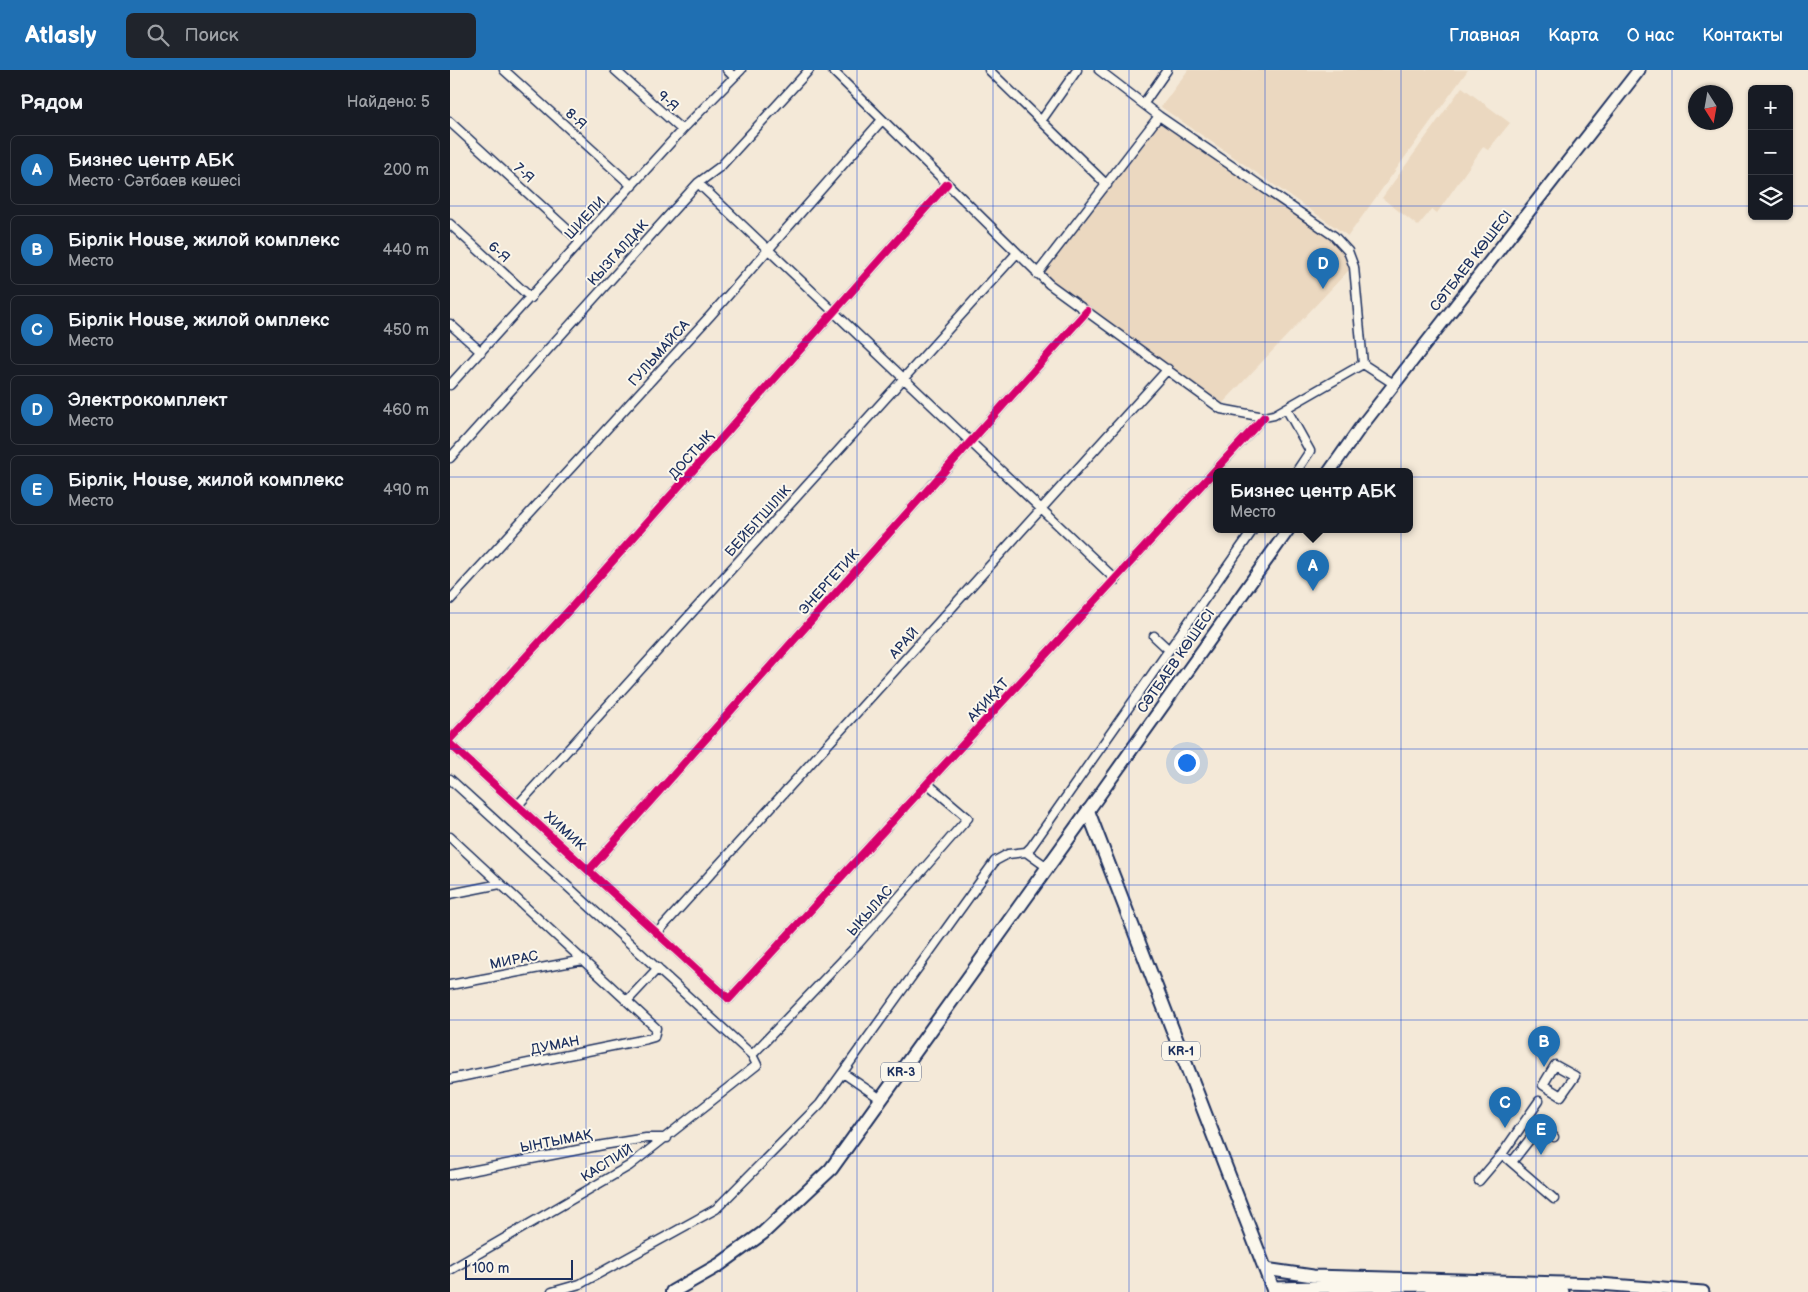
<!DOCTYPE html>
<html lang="ru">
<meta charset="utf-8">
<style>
body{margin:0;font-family:"Balsamiq Sans",sans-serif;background:#20242c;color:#f1f3f6}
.controls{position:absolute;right:15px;top:15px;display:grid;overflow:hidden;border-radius:8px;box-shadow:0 1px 4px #0004}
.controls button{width:45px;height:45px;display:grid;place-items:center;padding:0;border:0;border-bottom:1px solid #363941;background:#171b24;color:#f1f3f6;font:25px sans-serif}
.compass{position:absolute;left:1238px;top:15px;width:45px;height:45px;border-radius:50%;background:#171b24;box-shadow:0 1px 4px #0004;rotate:169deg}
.scale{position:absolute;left:15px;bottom:12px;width:108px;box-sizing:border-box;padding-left:5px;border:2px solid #1b2f5e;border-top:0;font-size:14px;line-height:18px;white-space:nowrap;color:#1b2f5e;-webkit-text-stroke:4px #fbf7ec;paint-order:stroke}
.you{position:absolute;left:736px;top:692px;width:18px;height:18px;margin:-12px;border:4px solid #fff;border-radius:50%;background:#1a73e8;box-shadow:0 0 0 8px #1a73e833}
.badge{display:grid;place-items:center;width:32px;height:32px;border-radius:50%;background:#1f6fb2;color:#fff;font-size:16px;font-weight:700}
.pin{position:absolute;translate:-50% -41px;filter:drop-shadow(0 1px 2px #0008)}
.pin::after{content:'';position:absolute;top:26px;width:18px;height:15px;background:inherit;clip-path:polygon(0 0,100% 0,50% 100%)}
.popup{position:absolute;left:763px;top:398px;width:200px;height:65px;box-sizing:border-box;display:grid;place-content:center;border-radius:8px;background:#171b24;filter:drop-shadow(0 1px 4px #0005);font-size:16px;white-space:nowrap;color:#9ea1a6}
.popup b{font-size:19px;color:#f1f3f6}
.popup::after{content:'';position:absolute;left:50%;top:100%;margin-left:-10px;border:10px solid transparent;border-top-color:#171b24}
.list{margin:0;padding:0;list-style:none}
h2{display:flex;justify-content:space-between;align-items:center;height:65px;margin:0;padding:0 20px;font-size:21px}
h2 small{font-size:16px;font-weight:400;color:#9ea1a6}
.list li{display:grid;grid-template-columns:32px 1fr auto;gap:15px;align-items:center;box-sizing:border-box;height:70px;margin:0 10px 10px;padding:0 10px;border:1px solid #363941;border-radius:8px}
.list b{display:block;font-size:19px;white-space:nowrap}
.list p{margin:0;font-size:16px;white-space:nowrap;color:#9ea1a6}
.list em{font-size:16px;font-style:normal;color:#9ea1a6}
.icon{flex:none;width:28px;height:28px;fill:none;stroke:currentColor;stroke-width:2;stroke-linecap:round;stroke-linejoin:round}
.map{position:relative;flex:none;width:1358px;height:1222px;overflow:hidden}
header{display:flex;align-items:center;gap:30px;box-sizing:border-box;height:70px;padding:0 25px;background:#1f6fb2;color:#fff}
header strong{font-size:24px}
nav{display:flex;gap:28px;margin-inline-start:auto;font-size:18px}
.search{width:350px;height:45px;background:#20242c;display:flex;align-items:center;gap:12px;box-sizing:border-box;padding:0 18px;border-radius:8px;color:#9ea1a6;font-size:19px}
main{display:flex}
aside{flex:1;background:#171b24}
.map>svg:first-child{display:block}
.built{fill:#ebd8c0}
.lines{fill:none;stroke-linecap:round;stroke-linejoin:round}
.minor-casing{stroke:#1b2f5e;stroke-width:11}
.secondary-casing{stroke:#1b2f5e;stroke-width:15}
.primary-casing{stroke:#1b2f5e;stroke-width:16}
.minor{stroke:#fbf7ec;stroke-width:8}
.secondary{stroke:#fbf7ec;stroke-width:11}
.primary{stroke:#fbf7ec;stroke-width:12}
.cycleway-casing{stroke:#fbf7ec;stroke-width:11}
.cycleway{stroke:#d6006c;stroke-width:8}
.grid{fill:none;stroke:#1d4ed8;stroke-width:1;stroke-opacity:0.55}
.labels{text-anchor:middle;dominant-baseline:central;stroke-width:4;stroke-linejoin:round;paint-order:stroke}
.shield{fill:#fbf7ec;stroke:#5e6b89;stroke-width:1}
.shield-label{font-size:12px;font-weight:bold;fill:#1b2f5e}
.street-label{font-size:14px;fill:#1b2f5e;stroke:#fbf7ec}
</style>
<header>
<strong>Atlasly</strong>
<div class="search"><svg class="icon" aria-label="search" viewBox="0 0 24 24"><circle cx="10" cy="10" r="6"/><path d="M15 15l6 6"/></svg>Поиск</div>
<nav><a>Главная</a><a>Карта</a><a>О нас</a><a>Контакты</a></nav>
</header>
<main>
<aside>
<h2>Рядом<small>Найдено: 5</small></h2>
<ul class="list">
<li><span class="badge">A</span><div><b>Бизнес центр АБК</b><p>Место · Сәтбаев көшесі</p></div><em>200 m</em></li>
<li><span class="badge">B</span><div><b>Бірлік House, жилой комплекс</b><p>Место</p></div><em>440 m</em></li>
<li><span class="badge">C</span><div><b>Бірлік House, жилой омплекс</b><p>Место</p></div><em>450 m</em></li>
<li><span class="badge">D</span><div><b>Электрокомплект</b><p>Место</p></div><em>460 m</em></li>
<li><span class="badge">E</span><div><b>Бірлік, House, жилой комплекс</b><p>Место</p></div><em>490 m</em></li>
</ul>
</aside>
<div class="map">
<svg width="1358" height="1222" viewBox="0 0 1358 1222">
<rect width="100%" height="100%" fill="#f4e9d8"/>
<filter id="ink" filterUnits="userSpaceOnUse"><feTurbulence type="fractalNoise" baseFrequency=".02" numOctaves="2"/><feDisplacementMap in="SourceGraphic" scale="10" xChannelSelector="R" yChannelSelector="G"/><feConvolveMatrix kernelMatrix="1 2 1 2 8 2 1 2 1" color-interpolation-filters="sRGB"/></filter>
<g filter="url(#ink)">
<path class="built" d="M738 0H1018L898 166 711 37Z
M1012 17 1060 53 1038 80 1033 77 987 143 982 139 968 156 932 128Z
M707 51 882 169 894 184 900 199 772 334 589 202Z"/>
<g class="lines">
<g class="minor-casing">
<path id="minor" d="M54 0 182 116
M165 0 232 60
M277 0 284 7
M382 0 599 214 771 339 814 347 824 345 913 294
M539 0 657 115
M649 0 709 46 884 166 898 181 904 197 913 294
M694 33 717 0
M591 51 627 0
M0 52 130 171
M248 113 666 510
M0 154 81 228
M587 204 709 46
M0 254 31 282
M913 294 944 314
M0 315 232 60 291 0
M836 338 860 381 846 402
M0 388 248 113 271 96 359 0
M0 530 260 246 432 50
M704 566 719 580
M0 669 121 538 497 114
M0 674 279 929 814 347
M0 709 302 985 307 995 179 1096 0 1200
M68 735 567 183
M0 767 206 958 204 967 197 969 0 1009
M576 782 597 797
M139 800 637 241
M0 824 50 814
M207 863 718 299
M0 915 133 890
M177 931 208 898
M302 985 408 874 518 748 478 714
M1105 995 1125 1006 1111 1026 1093 1015Z
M393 1003 431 1029
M1076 1050 1091 1055 1104 1067
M1052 1084 1089 1031
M1062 1092 1091 1055
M0 1105 153 1075 196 1068H217
M1029 1111 1052 1084 1104 1129
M102 1222 130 1214 266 1139 370 1034 545 791 558 784 576 782 581 777 803 460"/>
</g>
<g class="secondary-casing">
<path id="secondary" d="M879 402 910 358 1189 0
M638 741 838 460
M815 1199 863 1206 1149 1214 1253 1222
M823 1218 968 1215 1113 1222"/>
</g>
<g class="primary-casing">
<path id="primary" d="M638 741 824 1222
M222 1222 269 1195 313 1163 381 1099 638 741"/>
</g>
<use href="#minor" class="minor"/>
<use href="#secondary" class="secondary"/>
<use href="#primary" class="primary"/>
<g class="cycleway-casing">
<path id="cycleway" d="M0 669 121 538 497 114
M0 674 279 929 814 347
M139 800 637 241"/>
</g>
<use href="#cycleway" class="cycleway"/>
</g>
</g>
<path class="grid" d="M136 0V1222M272 0V1222M407 0V1222M543 0V1222M679 0V1222M815 0V1222M951 0V1222M1086 0V1222M1222 0V1222M0 136H1302M1339 136H1358M0 272H1358M0 407H1358M0 543H1358M0 679H1358M0 815H1358M0 950H1358M0 1086H1358"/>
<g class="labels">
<g class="shield">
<rect x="712" y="971.5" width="38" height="19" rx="4"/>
<rect x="431" y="992.5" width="40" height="19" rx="4"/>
</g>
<g class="shield-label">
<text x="731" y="981">KR-1</text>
<text x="451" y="1002">KR-3</text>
</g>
<g class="street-label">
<text transform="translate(218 31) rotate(42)">9-Я</text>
<text transform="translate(126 49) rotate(42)">8-Я</text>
<text transform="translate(74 103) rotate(42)">7-Я</text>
<text transform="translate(135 148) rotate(-47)">ШИЕЛИ</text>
<text transform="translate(49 182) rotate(42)">6-Я</text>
<text transform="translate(168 183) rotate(-48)">КЫЗГАЛДАК</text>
<text transform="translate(1021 191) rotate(-52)">СӘТБАЕВ КӨШЕСІ</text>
<text transform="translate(209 283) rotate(-48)">ГУЛЬМАЙСА</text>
<text transform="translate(241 385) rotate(-48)">ДОСТЫҚ</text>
<text transform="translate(308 451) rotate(-48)">БЕЙБІТШІЛІК</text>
<text transform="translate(379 512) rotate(-48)">ЭНЕРГЕТИК</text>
<text transform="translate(454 573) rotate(-48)">АРАЙ</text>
<text transform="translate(726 591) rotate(-55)">СӘТБАЕВ КӨШЕСІ</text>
<text transform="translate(538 630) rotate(-47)">АҚИҚАТ</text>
<text transform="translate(115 761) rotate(42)">ХИМИК</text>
<text transform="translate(420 841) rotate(-49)">ЫКЫЛАС</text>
<text transform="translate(64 890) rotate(-11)">МИРАС</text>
<text transform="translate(105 975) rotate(-11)">ДУМАН</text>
<text transform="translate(106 1071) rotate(-11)">ЫНТЫМАҚ</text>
<text transform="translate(157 1093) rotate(-32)">КАСПИЙ</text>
</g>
</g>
</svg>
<div class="controls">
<button>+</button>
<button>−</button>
<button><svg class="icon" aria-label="layers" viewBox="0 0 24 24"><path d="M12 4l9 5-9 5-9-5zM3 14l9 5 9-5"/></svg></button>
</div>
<svg class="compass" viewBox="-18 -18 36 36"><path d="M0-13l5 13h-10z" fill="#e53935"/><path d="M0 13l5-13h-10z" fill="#9ea1a6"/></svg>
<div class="scale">100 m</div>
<div class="you"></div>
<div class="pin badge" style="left:863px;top:521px">A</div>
<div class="popup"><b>Бизнес центр АБК</b>Место</div>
<div class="pin badge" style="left:1094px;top:997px">B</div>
<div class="pin badge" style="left:1055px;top:1058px">C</div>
<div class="pin badge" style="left:873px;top:219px">D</div>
<div class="pin badge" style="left:1091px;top:1085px">E</div>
</div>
</main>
